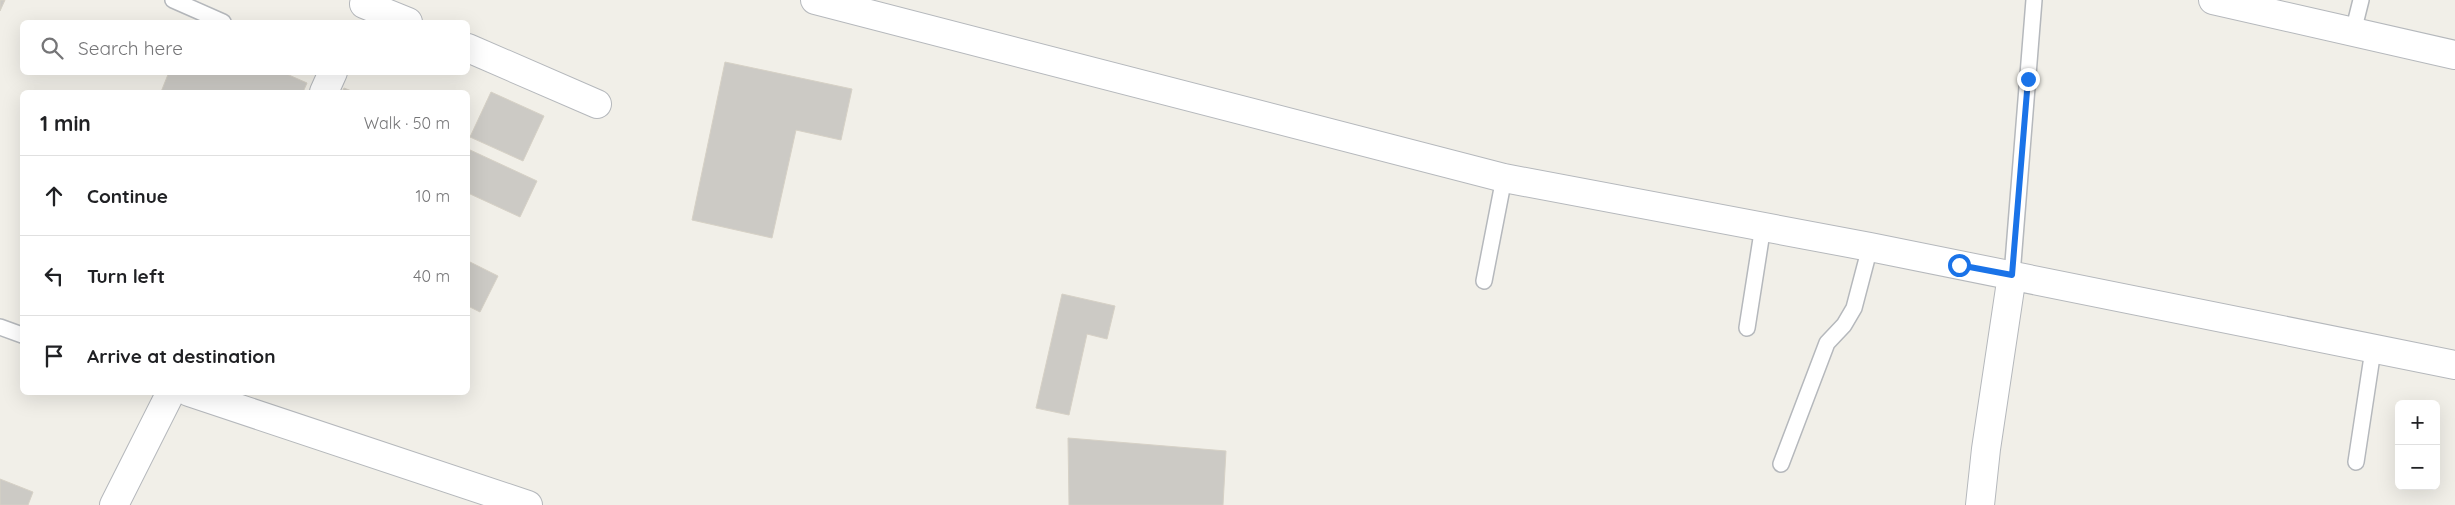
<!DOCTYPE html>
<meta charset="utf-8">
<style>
body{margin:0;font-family:Quicksand,sans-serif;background:#f2f2f2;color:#202124}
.controls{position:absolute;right:15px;bottom:15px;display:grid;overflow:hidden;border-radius:8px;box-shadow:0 5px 20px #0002}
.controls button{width:45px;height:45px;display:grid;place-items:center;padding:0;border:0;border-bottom:1px solid #e0e0e0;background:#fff;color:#202124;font:25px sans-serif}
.stop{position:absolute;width:15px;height:15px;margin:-11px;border:4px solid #1a73e8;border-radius:50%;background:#fff}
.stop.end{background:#1a73e8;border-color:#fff;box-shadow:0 1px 5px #0008}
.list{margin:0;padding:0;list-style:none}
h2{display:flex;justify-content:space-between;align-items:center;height:65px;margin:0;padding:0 20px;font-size:21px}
h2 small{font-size:16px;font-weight:400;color:#757577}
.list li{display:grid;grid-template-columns:32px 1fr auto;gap:15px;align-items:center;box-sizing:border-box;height:80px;padding:0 20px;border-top:1px solid #e0e0e0}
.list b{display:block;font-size:19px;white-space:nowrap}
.list em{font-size:16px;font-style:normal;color:#757577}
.icon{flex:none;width:28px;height:28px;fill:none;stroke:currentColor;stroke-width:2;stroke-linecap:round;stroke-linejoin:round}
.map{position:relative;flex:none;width:2455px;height:505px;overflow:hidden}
.search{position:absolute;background:#fff;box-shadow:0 5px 20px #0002;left:20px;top:20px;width:450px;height:55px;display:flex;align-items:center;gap:12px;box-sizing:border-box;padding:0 18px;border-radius:8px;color:#757577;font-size:19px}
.panel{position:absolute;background:#fff;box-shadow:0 5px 20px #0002;left:20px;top:90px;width:450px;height:305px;border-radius:8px}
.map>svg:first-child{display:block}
.building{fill:#cccac5;stroke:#d6d1c6}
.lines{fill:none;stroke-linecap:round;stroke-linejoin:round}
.lane-casing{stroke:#b5b8bc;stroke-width:18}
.street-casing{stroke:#b5b8bc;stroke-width:30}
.lane{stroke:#fff;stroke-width:15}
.street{stroke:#fff;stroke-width:28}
.route{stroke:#1a73e8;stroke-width:6}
</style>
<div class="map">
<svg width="2455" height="505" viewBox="0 0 2455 505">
<rect width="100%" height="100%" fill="#f1efe8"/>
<path class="building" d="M0 0H5L0 11Z
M725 62 852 89 841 140 796 130 772 238 692 220Z
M169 72H282L307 83 303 92H161Z
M344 88 354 92H342Z
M491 92 544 116 523 161 470 137Z
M468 149 537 181 520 217 468 193Z
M468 261 498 276 480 312 468 306Z
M1062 294 1115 306 1107 339 1087 334 1069 415 1036 408Z
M1068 438 1226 451 1223 505H1069Z
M0 479 33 492 28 505H0Z"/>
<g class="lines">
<g class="lane-casing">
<path id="lane" d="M173 0 223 22
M2353 32 2361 0
M2012 275 2034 0
M1484 281 1504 178
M0 327 22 335
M1747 328 1763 226
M2356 462 2373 350
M1781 464 1827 343 1844 325 1854 308 1870 247"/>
</g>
<g class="street-casing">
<path id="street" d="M815 0 1504 178 1870 247 2455 365
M2213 0 2455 55
M364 4 408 22
M468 48 597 104
M324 92 333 72
M189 392 528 505
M114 505 171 392
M1980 505 1986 449 2012 275"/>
</g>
<use href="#lane" class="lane"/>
<use href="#street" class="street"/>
</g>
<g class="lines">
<path class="route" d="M1959 265 2012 275 2028 79"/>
</g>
</svg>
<div class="controls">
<button>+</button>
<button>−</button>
</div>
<div class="stop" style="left:1959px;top:265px"></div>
<div class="stop end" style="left:2028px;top:79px"></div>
<div class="search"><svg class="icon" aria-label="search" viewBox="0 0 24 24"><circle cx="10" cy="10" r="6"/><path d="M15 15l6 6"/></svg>Search here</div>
<section class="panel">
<h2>1 min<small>Walk · 50 m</small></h2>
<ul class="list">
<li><svg class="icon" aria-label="ahead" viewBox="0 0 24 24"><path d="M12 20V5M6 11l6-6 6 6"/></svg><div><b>Continue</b></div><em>10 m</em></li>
<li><svg class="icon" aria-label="left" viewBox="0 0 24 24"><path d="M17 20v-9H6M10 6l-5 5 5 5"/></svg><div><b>Turn left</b></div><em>40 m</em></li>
<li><svg class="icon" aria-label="arrive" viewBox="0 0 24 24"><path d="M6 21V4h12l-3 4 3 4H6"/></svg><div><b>Arrive at destination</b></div></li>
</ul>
</section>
</div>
